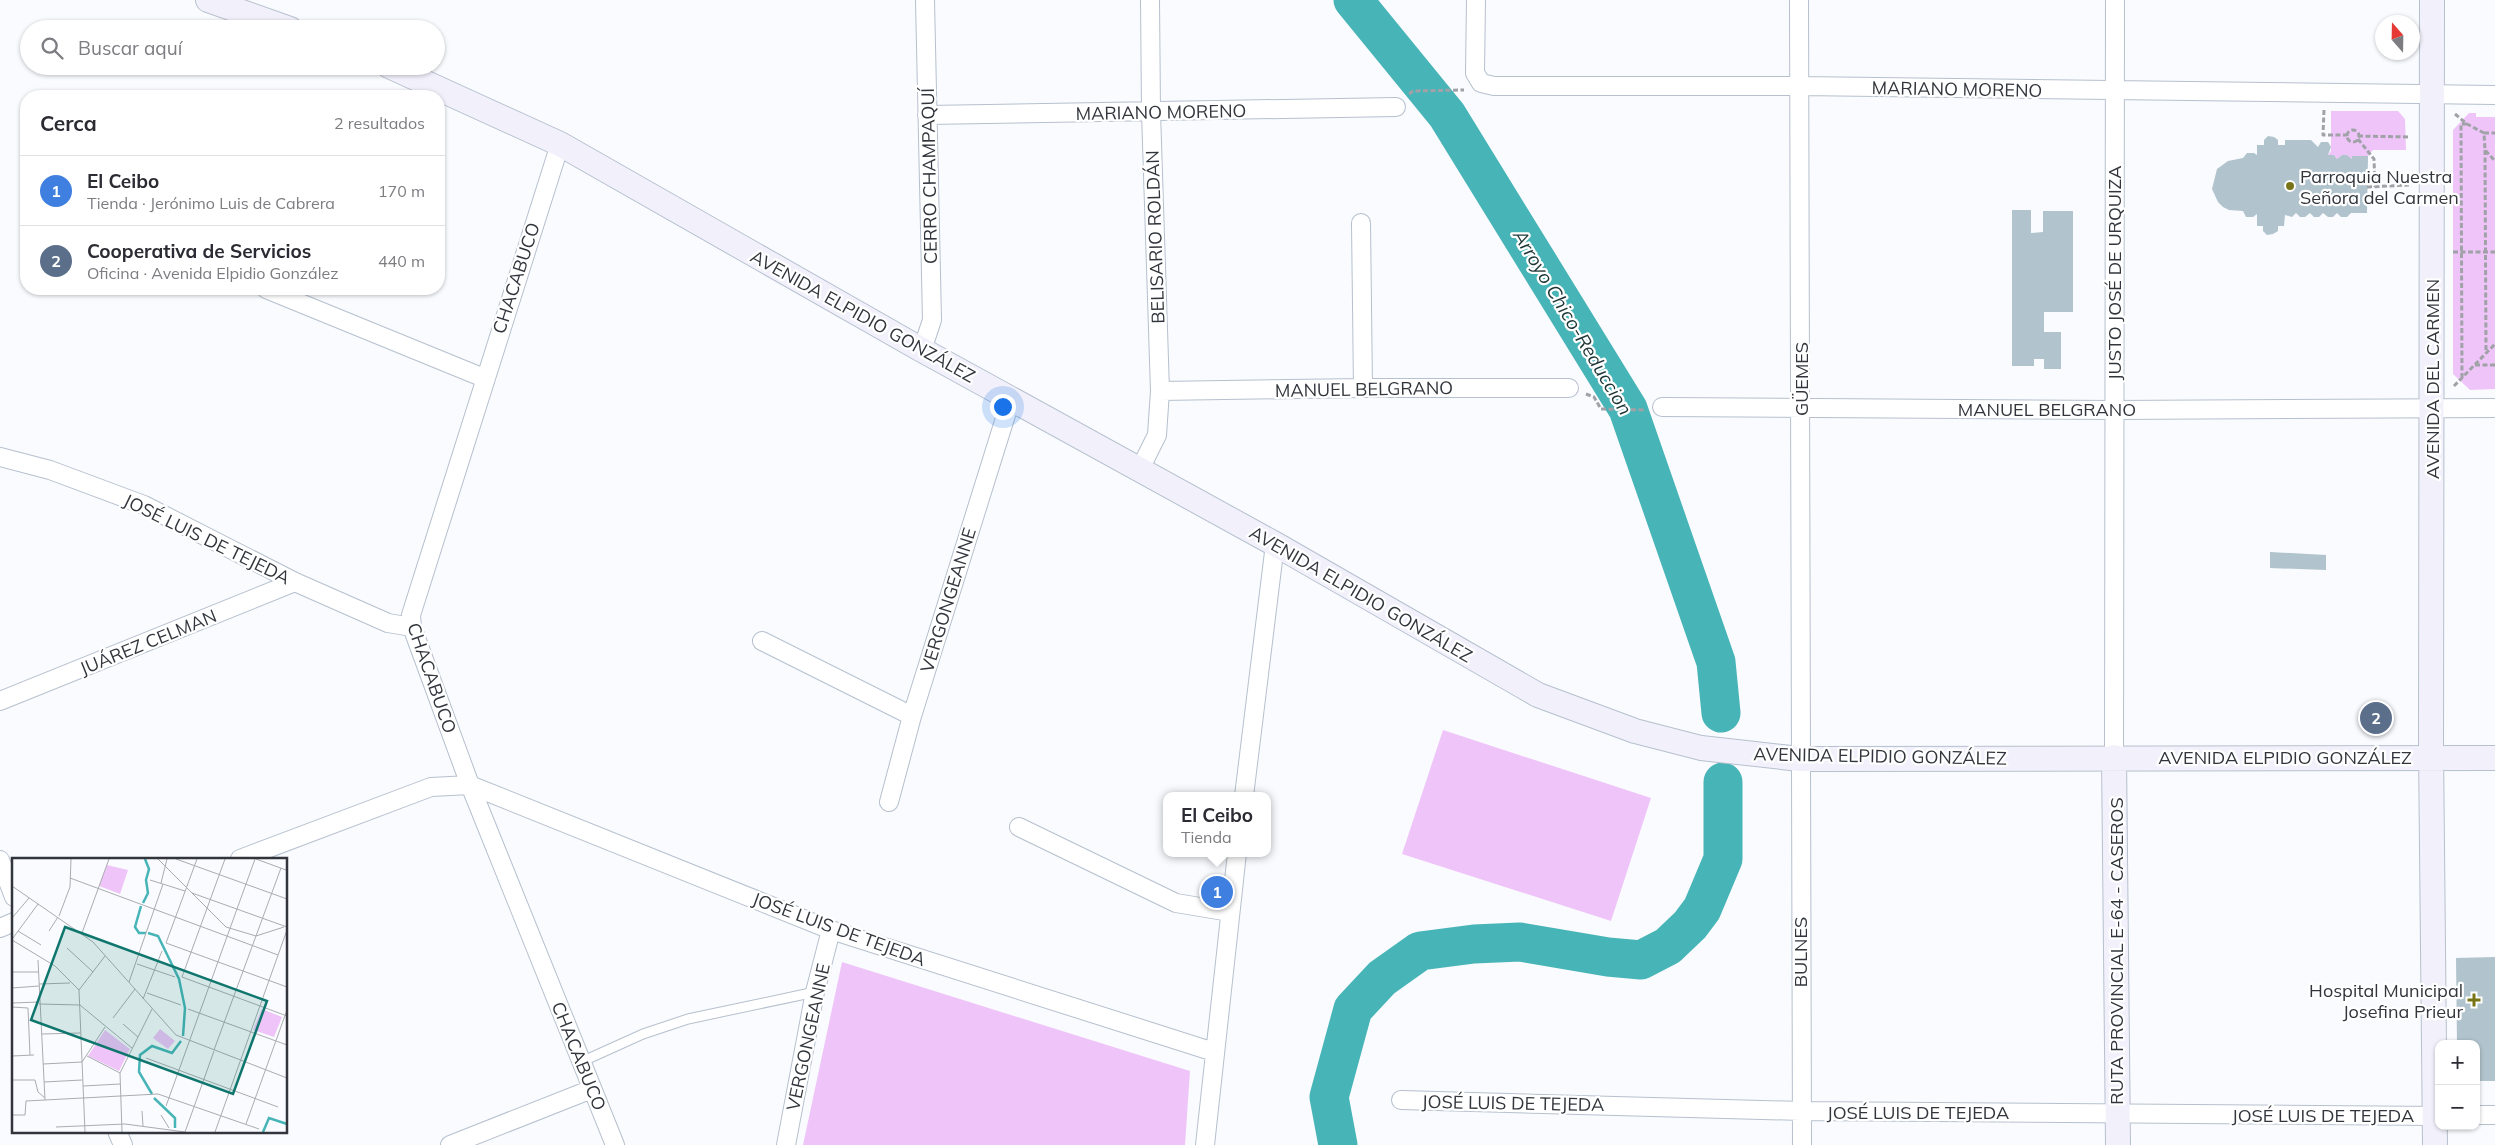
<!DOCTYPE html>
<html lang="es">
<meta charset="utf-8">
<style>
body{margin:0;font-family:Mulish,sans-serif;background:#f7f7f7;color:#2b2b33}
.controls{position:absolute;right:15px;bottom:15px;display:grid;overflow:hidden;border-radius:10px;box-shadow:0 1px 4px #0004}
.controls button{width:45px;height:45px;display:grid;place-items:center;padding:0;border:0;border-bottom:1px solid #e1e1e2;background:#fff;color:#2b2b33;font:25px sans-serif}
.compass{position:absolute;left:2375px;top:15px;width:45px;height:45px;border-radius:50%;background:#fff;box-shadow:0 1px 4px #0004;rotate:340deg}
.you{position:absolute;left:1002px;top:406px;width:18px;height:18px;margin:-12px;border:4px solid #fff;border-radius:50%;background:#1a73e8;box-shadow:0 0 0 8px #1a73e833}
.badge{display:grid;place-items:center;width:32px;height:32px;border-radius:50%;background:#ea580c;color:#fff;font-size:16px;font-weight:700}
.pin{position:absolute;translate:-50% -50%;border:2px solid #fff;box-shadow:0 1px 5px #0006}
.popup{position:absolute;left:1163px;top:792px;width:108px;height:65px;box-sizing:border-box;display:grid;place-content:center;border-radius:10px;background:#fff;filter:drop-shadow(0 1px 4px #0005);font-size:16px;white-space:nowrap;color:#7c7c81}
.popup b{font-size:19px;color:#2b2b33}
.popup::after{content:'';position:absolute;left:50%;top:100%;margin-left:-10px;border:10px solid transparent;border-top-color:#fff}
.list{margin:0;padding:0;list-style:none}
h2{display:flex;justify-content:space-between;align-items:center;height:65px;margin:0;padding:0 20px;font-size:21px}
h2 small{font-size:16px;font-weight:400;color:#7c7c81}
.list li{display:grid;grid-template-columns:32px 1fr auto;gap:15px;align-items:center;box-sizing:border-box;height:70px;padding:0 20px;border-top:1px solid #e1e1e2}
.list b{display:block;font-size:19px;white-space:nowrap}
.list p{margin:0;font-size:16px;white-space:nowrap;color:#7c7c81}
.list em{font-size:16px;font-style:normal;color:#7c7c81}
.icon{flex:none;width:28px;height:28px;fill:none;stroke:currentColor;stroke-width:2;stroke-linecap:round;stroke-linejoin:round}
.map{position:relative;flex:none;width:2495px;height:1145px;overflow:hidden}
.search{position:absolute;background:#fff;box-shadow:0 1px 4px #0004;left:20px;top:20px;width:425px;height:55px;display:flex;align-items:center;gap:12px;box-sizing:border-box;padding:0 18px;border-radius:28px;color:#7c7c81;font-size:19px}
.panel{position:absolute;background:#fff;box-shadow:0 1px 4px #0004;left:20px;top:90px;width:425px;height:205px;border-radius:20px}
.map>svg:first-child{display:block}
.green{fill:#efc5f9}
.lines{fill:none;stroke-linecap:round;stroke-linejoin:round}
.river{stroke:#47b4b7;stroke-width:39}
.building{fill:#b1c3cc}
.lane-casing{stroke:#b6c0ce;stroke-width:11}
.street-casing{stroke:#b6c0ce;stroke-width:20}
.secondary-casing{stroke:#b6c0ce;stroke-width:26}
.path{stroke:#a0a2a7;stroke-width:3;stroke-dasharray:5 2.5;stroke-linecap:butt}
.lane{stroke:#fff;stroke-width:9}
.street{stroke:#fff;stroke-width:18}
.secondary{stroke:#f2f1fb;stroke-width:24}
.poi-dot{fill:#797417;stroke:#fff;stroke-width:2}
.labels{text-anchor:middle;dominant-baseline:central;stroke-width:4.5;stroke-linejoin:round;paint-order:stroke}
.street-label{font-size:18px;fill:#32363c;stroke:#fff}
.poi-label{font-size:18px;fill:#32363c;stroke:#fff;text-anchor:start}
.water-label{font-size:19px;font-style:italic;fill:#1c3435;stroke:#fff}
.inset-river{fill:none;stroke:#47b4b7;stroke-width:2.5}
.inset-road{fill:none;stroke:#a9acb0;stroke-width:1}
.view{fill:#0f766e;fill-opacity:0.15;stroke:#0f766e;stroke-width:2.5}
.inset-edge{fill:none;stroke:#32363c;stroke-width:2.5}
</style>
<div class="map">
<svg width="2495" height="1145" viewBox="0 0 2495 1145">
<rect width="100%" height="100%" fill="#f9fbfe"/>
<path class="green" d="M2331 111H2398L2405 119 2406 150H2373L2368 156H2352V159L2347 155H2342L2337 159 2334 155H2328L2331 151Z
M2469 113H2476V117H2495V389L2470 390 2453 374V130Z
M1443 730 1651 798 1611 921 1402 854Z
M842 962 1190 1071 1185 1145H803Z"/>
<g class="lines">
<path class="river" d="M1353 0 1447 115 1628 409 1716 662 1721 713
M1338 1145 1329 1097 1353 1009 1382 978 1420 951 1474 944 1520 942 1608 957 1641 960 1668 946 1690 925 1702 909 1723 859V782"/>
</g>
<path class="building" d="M2268 136 2274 137 2278 140V145H2285V140H2311L2318 147 2321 142H2328L2331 147 2328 155H2334L2337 159 2342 155H2347L2352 159V156H2368L2367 213H2351L2347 217H2341L2337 213 2333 217H2328L2323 213 2319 217H2314L2310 213 2305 217H2300L2296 213 2292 217 2285 215 2284 226H2278V231L2273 234 2267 235 2263 231V226H2257V214L2253 217H2246L2243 211 2229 210 2223 207 2218 202 2212 189 2217 169 2228 161 2243 158 2247 153H2254L2257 155V145H2264V140Z
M2012 210H2031V233L2043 232V211H2073V312H2044V332H2061V369H2044V359H2034V366H2012Z
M2270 552 2326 555V570L2270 568Z
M2495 957V1081H2476V1044H2457L2456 958Z"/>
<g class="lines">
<g class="lane-casing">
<path id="lane" d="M581 1062 643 1034 688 1019 815 992"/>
</g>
<g class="street-casing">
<path id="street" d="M1476 0 1475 73 1481 83 1494 86H1800L2495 95
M1799 0 1802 1145
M927 115 1396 107
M560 144 411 615 412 627 470 785 615 1145
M1361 223 1363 388
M266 289 484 378
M922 350 932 320 925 0
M1160 391 1363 388H1569
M1662 407 2114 410 2495 408
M0 457 50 470 144 505 295 582 388 623 412 627
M1140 469 1157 435 1160 391 1151 112 1150 0
M762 641 912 716
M0 701 295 582
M2114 757 2115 0
M1244 796 1275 544
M889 802 912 716 1011 399
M1019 827 1176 903 1230 912
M240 859 431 787 470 785 831 930 1214 1052
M0 860 14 897
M0 928 14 922
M1401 1100 1801 1111 2439 1116
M2476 1115H2495
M117 1131 123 1145
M450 1145 592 1089
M786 1145 815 992 831 930
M1205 1145 1237 853"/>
</g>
<g class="secondary-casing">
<path id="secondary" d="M208 0 290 29
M2432 0 2431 749 2435 1145
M389 66 560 144 922 350 1275 544 1538 695 1635 731 1701 748 1800 759 2495 758
M2114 757 2118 1145"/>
</g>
<path class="path" d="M1409 94 1413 91 1464 90
M2324 110 2323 135H2347
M2455 114 2467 124 2484 133 2485 150 2495 161
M2347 136a6 6 0 1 1 12 0a6 6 0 1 1-12 0Z
M2484 133H2495
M2358 136 2410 137
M2358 139 2374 159 2375 187
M2485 150 2486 353
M2367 187 2409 185
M2453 252H2495
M2475 365H2495
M2462 378 2461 124H2467
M2454 386 2495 344
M1586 394 1594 397 1601 409 1644 410"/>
<use href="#lane" class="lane"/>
<use href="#street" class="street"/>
<use href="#secondary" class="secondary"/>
</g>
<g class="poi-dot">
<circle cx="2290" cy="186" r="5"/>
<path d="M2471.5 992.5h5v5h5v5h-5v5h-5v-5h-5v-5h5z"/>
</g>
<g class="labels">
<g class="street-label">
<text transform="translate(1957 89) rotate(1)">MARIANO MORENO</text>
<text transform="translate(1161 112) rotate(-1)">MARIANO MORENO</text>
<text transform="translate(929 176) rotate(-91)">CERRO CHAMPAQUÍ</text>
<text transform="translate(1155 237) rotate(-92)">BELISARIO ROLDÁN</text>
<text transform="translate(2114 273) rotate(-90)">JUSTO JOSÉ DE URQUIZA</text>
<text transform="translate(516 278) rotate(-72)">CHACABUCO</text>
<text transform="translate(863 316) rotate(29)">AVENIDA ELPIDIO GONZÁLEZ</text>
<text transform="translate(1801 379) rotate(-90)">GÜEMES</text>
<text transform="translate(2432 379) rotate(-90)">AVENIDA DEL CARMEN</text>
<text transform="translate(1364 389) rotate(-1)">MANUEL BELGRANO</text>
<text x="2047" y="409">MANUEL BELGRANO</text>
<text transform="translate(207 539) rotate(26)">JOSÉ LUIS DE TEJEDA</text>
<text transform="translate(1361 594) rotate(30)">AVENIDA ELPIDIO GONZÁLEZ</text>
<text transform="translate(948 600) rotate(-73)">VERGONGEANNE</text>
<text transform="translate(148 642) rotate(-22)">JUÁREZ CELMAN</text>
<text transform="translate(432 678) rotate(71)">CHACABUCO</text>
<text transform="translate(1880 756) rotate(1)">AVENIDA ELPIDIO GONZÁLEZ</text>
<text x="2285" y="757">AVENIDA ELPIDIO GONZÁLEZ</text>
<text transform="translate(839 929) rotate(20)">JOSÉ LUIS DE TEJEDA</text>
<text transform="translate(2116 951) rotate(-90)">RUTA PROVINCIAL E-64 - CASEROS</text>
<text transform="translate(1800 952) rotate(-90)">BULNES</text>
<text transform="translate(808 1037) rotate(-78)">VERGONGEANNE</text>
<text transform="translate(579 1056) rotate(68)">CHACABUCO</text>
<text transform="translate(1513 1103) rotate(1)">JOSÉ LUIS DE TEJEDA</text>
<text x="1918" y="1112">JOSÉ LUIS DE TEJEDA</text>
<text x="2323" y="1115">JOSÉ LUIS DE TEJEDA</text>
</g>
<g class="poi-label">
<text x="2300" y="176">Parroquia Nuestra<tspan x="2300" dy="21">Señora del Carmen</tspan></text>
<text x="2463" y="990" text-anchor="end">Hospital Municipal<tspan x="2463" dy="21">Josefina Prieur</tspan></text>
</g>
<g class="water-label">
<text transform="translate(1573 322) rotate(59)">Arroyo Chico-Reduccion</text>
</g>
</g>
<g transform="translate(12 858)">
<rect width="275" height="275" fill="#f9fbfe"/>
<path d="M95 7 116 12 108 36 87 28ZM250 151 270 159 262 179 241 172ZM148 171 163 183 156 191 141 180ZM93 172 118 191 107 213 76 198Z" fill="#efc5f9"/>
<path class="inset-river" d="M131 45 136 35 134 22 137 11 133 1M129 48 123 69 127 75H134M136 75 146 78 167 121 173 150 171 178M140 236 127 214 128 197 140 188 160 195 169 183M142 240 163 260V270M251 274 257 260 275 266"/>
<path class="inset-road" d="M146 1 214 69 244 78 272 69M164 1 275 41M185 1 154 85 275 129M213 1 170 119 275 158M244 1 274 12M58 20 266 97M138 22 173 33M149 25 155 1M0 28 81 84 164 177 275 220M180 35 275 69M47 58 58 29 59 1M0 60 17 40M6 73 29 87M37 73 46 59M70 75 97 1M1 80 26 46M0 82 43 108 67 132M55 90 81 114M26 102 33 242M125 106 163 119M0 114H26M117 124 151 26M27 126 58 125M0 130 27 128M135 135 169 147M131 141 150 93M0 145 27 144M27 146 68 147M68 147 120 190M0 149 16 150 18 197M176 151 275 187M101 160 123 131M111 166 126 179M30 176 68 175M202 192 269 10M0 198 22 197M75 198 108 215M134 200 266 249M31 206 70 204 93 169M0 222H23L26 234 33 240M32 224 70 222M71 228 108 226M154 248 243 1M130 253 131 268M0 257H13L14 243 146 236 247 271M149 257 157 270M234 266 275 152M44 269 113 266 173 274M73 274 67 132 93 98M110 274 108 215 140 151M173 274 202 193M203 274 275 72"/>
<path class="view" d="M53 69 255 143 221 236 19 162Z"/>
<rect width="275" height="275" class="inset-edge"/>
</g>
</svg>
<div class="controls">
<button>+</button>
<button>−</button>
</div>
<svg class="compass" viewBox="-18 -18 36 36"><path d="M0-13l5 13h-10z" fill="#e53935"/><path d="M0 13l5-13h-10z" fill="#7c7c81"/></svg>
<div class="you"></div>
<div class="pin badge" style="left:1217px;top:892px;background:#3f7fe0">1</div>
<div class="popup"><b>El Ceibo</b>Tienda</div>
<div class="pin badge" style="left:2376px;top:718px;background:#5c6f8a">2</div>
<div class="search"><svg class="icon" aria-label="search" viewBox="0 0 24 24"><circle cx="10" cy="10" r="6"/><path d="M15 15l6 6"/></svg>Buscar aquí</div>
<section class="panel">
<h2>Cerca<small>2 resultados</small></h2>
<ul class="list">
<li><span class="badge" style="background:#3f7fe0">1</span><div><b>El Ceibo</b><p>Tienda · Jerónimo Luis de Cabrera</p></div><em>170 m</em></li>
<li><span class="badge" style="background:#5c6f8a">2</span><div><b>Cooperativa de Servicios</b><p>Oficina · Avenida Elpidio González</p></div><em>440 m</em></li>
</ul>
</section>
</div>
